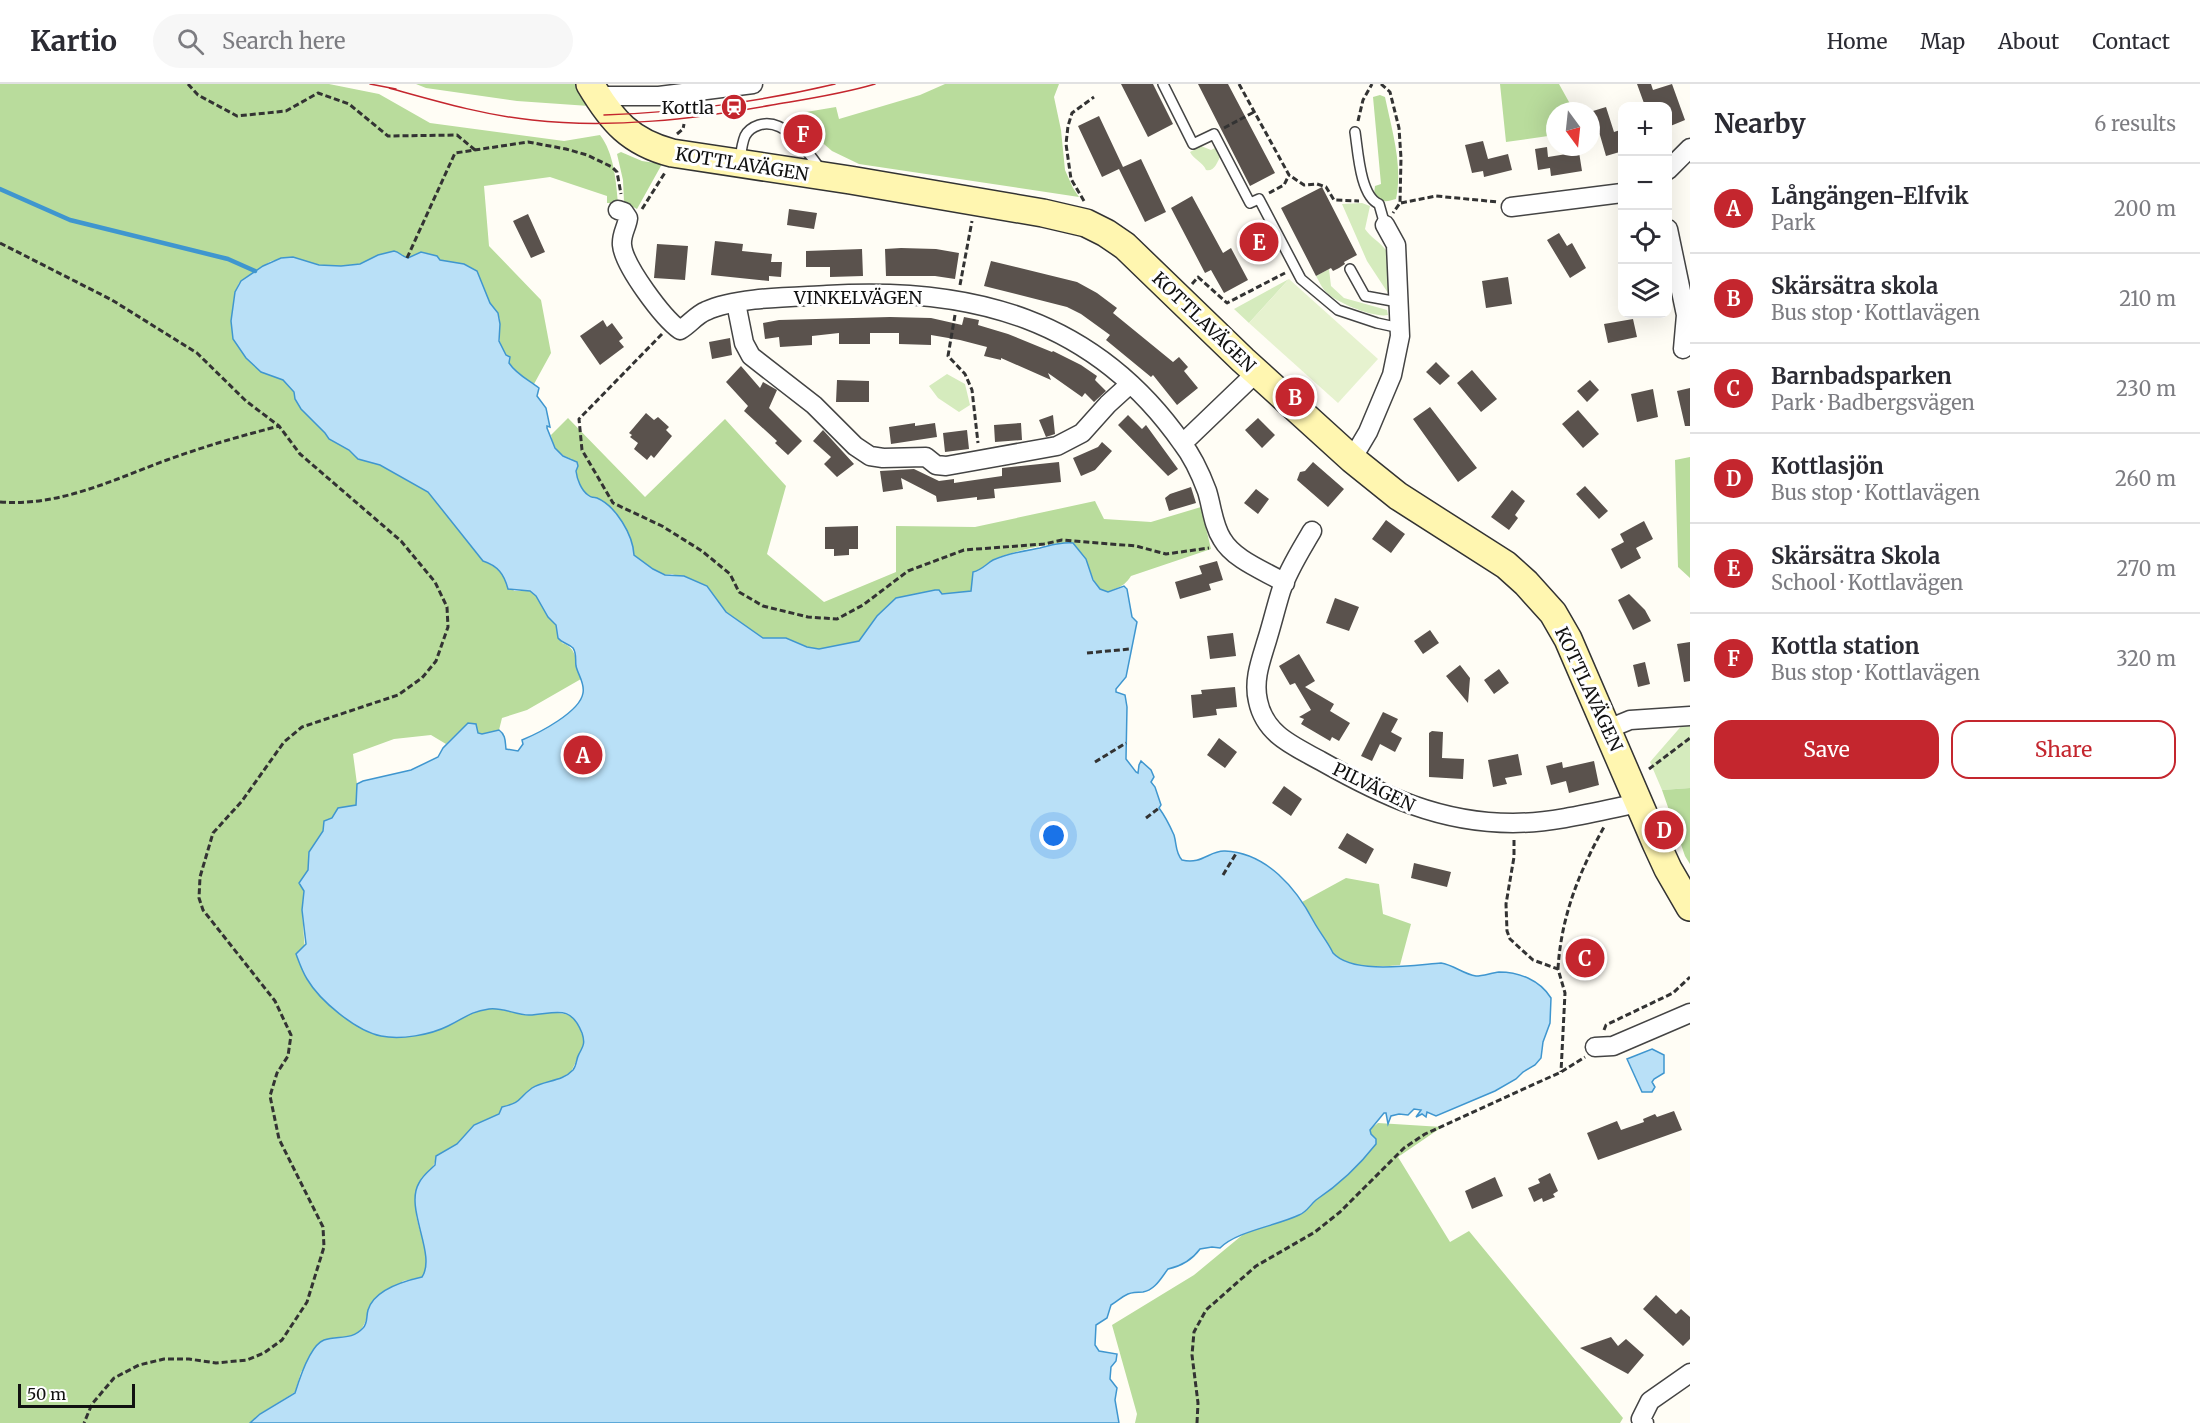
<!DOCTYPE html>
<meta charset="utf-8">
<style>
body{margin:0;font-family:Merriweather,serif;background:#f7f7f7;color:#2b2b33}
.controls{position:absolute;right:18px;top:18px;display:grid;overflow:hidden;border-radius:12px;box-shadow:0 6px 24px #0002}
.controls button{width:54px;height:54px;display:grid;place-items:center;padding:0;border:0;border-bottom:2px solid #e1e1e2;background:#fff;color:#2b2b33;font:30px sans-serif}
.compass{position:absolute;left:1546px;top:18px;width:54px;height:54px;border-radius:50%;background:#fff;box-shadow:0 6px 24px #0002;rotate:165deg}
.scale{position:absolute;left:18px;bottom:15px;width:117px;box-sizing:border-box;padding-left:6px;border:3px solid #111;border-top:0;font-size:16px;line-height:21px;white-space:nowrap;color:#111;-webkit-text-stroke:4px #fff;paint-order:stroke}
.you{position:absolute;left:1054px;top:752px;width:21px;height:21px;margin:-15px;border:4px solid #fff;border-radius:50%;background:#1a73e8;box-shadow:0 0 0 9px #1a73e833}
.badge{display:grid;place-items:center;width:39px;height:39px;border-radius:50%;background:#c4262e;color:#fff;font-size:20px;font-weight:700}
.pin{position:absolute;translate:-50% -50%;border:3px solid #fff;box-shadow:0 2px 6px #0006}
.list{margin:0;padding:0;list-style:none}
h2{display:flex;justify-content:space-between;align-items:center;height:78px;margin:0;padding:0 24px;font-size:26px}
h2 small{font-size:20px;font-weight:400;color:#7c7c81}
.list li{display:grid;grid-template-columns:39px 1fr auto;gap:18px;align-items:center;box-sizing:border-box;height:90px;padding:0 24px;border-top:2px solid #e1e1e2}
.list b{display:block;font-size:22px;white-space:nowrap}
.list p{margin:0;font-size:20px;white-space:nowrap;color:#7c7c81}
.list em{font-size:20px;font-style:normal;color:#7c7c81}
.actions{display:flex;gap:12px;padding:18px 24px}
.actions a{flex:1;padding:14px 0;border:2px solid #c4262e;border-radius:18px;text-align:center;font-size:21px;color:#c4262e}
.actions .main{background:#c4262e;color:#fff}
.icon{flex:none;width:33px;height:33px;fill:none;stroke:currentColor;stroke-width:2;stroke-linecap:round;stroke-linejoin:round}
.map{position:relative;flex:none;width:1690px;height:1339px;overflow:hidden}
header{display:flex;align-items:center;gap:36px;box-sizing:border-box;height:84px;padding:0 30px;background:#fff;border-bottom:2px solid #e1e1e2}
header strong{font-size:28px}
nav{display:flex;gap:33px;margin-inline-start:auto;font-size:21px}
.search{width:420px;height:54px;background:#f7f7f7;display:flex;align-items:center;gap:15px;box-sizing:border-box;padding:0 21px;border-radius:33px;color:#7c7c81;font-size:22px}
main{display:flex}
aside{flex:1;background:#fff}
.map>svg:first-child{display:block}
.green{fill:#d5ebbd}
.forest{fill:#b9dc9c}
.pitch{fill:#e6f2cf}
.water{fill:#b9e0f7;stroke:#3f96cf;stroke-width:1.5}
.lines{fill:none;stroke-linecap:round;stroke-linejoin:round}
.stream{stroke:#3f96cf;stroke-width:4.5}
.building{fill:#5a524d}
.lane-casing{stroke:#444;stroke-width:12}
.street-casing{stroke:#444;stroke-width:21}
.secondary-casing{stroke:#333;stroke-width:30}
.path{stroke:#333;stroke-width:3;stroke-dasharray:6 3;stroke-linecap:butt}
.lane{stroke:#fff;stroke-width:9}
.street{stroke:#fff;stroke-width:18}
.secondary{stroke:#fff6b0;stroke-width:27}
.tram{stroke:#c4262e;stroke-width:1.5}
.labels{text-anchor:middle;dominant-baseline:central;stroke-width:6;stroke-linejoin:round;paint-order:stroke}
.poi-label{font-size:18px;fill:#111;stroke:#fff;text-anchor:end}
.street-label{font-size:18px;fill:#111;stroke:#fff}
</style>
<header>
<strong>Kartio</strong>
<div class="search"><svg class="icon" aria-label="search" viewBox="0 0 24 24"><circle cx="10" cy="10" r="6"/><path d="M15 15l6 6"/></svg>Search here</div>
<nav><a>Home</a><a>Map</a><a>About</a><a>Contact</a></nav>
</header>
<main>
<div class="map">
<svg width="1690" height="1339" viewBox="0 0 1690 1339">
<rect width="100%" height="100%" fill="#fffdf5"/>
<path class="green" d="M1201 62 1211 66 1215 64 1220 73C1217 79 1214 88 1206 86 1203 78 1194 76 1190 68Z
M1362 119 1370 122 1365 145C1371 154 1379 157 1386 166 1393 175 1392 195 1393 206L1388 209 1367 177 1342 120Z
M1329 185 1331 202 1344 214 1387 226 1388 231C1374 234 1337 219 1326 208 1322 204 1319 197 1316 192Z
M1289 195 1249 239 1234 225Z
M947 290 965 300 970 321 959 328 938 314 929 302Z
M1684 639H1690V704L1662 706 1650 678Z"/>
<path class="forest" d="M0 0H329L379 10 430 39 564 57 600 51C614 69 616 97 618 119H607V112L550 93 484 102 489 162 541 216 551 269 534 300 526 297 509 279V273C497 265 500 251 500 238 500 229 493 226 489 218 473 183 482 183 440 176L437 172 421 168 409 174 378 171 360 180 341 182 319 181 293 173 271 177 248 192 239 199 235 208 231 237 261 288 283 296 294 308 301 325 325 349 329 355 349 366 358 375 380 381 428 408 483 477C498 483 506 493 514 507H530L536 512 548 533 556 541 562 559C579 564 575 581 581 595L527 626 502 634 499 646 482 650 478 649 468 639 446 660 431 651 394 655 353 670 357 700 356 721 338 724 332 734 324 737 323 747 309 768 308 786 299 799 304 807 302 826 307 896 328 920 350 938 447 943 467 930 492 924 528 931 550 928 572 931 576 936 584 955V961L571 988 561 994 533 1004 518 1019 502 1023 499 1030 474 1041 457 1060 436 1072C435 1088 423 1087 419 1099 416 1107 416 1120 416 1128 417 1148 435 1174 422 1193L403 1197 368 1226C365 1254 347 1254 324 1256L301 1288 295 1308 260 1330 250 1339H0Z
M416 0H577L589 22 517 17 426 4Z
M945 0H1059L1054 13 1061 46 1065 86 1073 104 1079 113 859 80 832 67 795 35 794 30 836 23 839 35 920 11Z
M1500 0H1559L1574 27H1555V51L1506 58Z
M1380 11 1385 13C1392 47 1403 81 1396 115 1386 118 1381 119 1374 110L1375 102 1381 100 1373 13Z
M621 68 642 77 662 80 637 125 624 118 623 96 617 70Z
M568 334 645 413 725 335 786 402 767 470 824 518 896 488V442L975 443 1095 417 1104 435 1151 438 1201 423 1211 465 1131 492C1126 499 1124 501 1117 504 1112 506 1108 509 1103 507 1093 504 1087 471 1073 459 1055 457 1007 468 991 477 985 481 979 487 972 490L974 494 971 501 972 507 942 510 935 506 896 514 877 532 860 557 856 559 819 565 807 563 786 554H763L726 528 707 502 672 490 665 491 653 485 634 471C633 439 599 429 583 406 577 397 575 385 572 375 559 371 553 364 551 351Z
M1690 373V494L1678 483 1675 376Z
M1690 704V780L1685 772 1662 706Z
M1346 794 1379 800 1383 830 1411 840 1400 881C1380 883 1348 885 1333 869L1302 818Z
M1378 1039 1442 1043 1398 1073 1450 1158 1469 1147 1623 1334 1620 1339H1135L1137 1330 1112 1241 1194 1191Z"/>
<path class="pitch" d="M1289 195 1378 275 1338 319 1249 239Z"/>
<path class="water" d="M394 167C400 168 402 173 408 174L421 168 437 172 440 176 464 180 477 187 490 219 498 229 500 240 499 257 506 271 510 273 509 279C517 291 529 296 539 304L537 312 546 324 550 343 547 342V344L555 364 563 372 577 378 578 382 576 387C577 395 581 406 588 411 593 415 591 412 597 414 616 422 633 451 634 471L653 485 665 491 684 492 707 502 726 528 763 554H786L807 563 819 565 859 557 877 532 896 514 935 506H939L942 510 971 507 973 488C982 486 986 480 993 476 1008 469 1024 467 1040 464 1052 461 1060 458 1073 459L1086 475 1093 496 1100 505 1108 508 1124 502 1127 505 1132 533 1137 538 1126 593 1116 605V608L1125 611 1127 623 1126 675 1136 688 1138 689 1139 681 1141 677 1151 686 1154 693 1151 698 1155 703 1161 721 1159 724C1165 732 1170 742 1174 751 1177 761 1175 768 1182 776 1202 781 1210 766 1225 767 1267 769 1296 804 1314 838 1320 849 1328 858 1333 869 1353 891 1414 881 1441 879 1454 881 1463 890 1476 892 1483 892 1491 889 1499 888 1519 888 1540 896 1551 914L1550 939 1543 958 1541 974 1535 981 1523 988 1516 995 1495 1007 1436 1032 1427 1028 1426 1033 1422 1030 1416 1033 1421 1026 1414 1025 1408 1031 1399 1030 1391 1032 1388 1040 1386 1029H1384L1370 1046 1371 1050 1376 1055V1060C1358 1083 1340 1100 1316 1116 1310 1121 1307 1128 1299 1131 1276 1142 1237 1147 1220 1164L1212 1163 1200 1165C1192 1176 1182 1182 1168 1185 1161 1194 1155 1206 1143 1208 1137 1208 1133 1208 1128 1210 1121 1213 1118 1217 1111 1221L1107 1234 1096 1241 1095 1261 1099 1267 1117 1270 1116 1277 1111 1283 1110 1295 1117 1304 1115 1316 1119 1339H250L260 1330 295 1309C299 1296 310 1261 324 1256 338 1251 351 1257 363 1244 368 1239 366 1233 368 1226 374 1206 404 1197 422 1193 437 1171 404 1124 419 1099 422 1092 430 1086 435 1081L436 1072 457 1060 474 1041 499 1030 502 1023C523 1018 517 1015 532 1004 544 996 562 998 573 986 577 981 576 975 579 970 584 961 585 958 582 949 570 919 555 930 529 931 516 931 502 923 489 925 469 928 465 934 448 942 430 951 401 956 381 952 356 947 320 917 307 895 302 887 299 878 296 870L306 860 302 826 304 807 299 799 308 786 309 768 323 747 324 737 332 734 338 724 356 721 357 700 363 697 411 686 438 673 443 664 468 639 476 640 478 649 482 650 499 646C506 651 505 657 506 665L518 667 523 660 522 656C539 649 580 628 583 609 585 599 578 591 576 582 575 576 577 570 573 564 569 560 562 559 558 554L556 541 548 533 536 512 530 507 508 505C504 490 498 482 483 477L428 408 380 381 358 375 349 366 329 355 325 349 301 325 295 315 294 308 283 296 261 288 246 274 233 255 231 237 235 208 241 197 263 182 281 174 293 173 319 181 341 182 360 180 378 171Z
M1652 965 1664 971V989L1654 995 1652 998 1655 1003 1652 1008H1642L1627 975Z"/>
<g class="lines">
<path class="stream" d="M0 105 70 136 228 175 255 187"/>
</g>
<path class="building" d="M1121 0H1153L1173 40 1148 53Z
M1198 0H1228L1275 89 1250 102Z
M1637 0H1651L1653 6 1672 0 1685 36 1668 43V22H1645Z
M1606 23 1614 48 1623 45V67L1606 72 1593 27Z
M1099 32 1123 83 1141 75 1166 128 1145 138 1119 85 1102 93 1078 42Z
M1483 57 1488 75 1508 70 1512 86 1484 93 1483 87 1472 89 1465 61Z
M1547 63 1548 73 1579 68 1582 87 1551 92 1550 84 1538 86 1535 65Z
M1322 103 1357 171 1344 178 1345 180 1339 184 1333 187 1331 184 1316 192 1281 124Z
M1192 112 1223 169 1231 164 1248 196 1224 209 1211 186 1205 189 1171 124Z
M789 125 817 129 814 145 787 141Z
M528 130 545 168 531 174 513 137Z
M1559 149 1567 162 1572 159 1586 184 1570 194 1547 156Z
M715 157 743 160 742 167 772 170 771 178H782L781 193 769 192V197L711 191Z
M657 160 688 162 685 196 654 194Z
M901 164 936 165 959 169 955 195 935 192H886L885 165Z
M862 165 863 192 830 193V183H806V167Z
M991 177 1077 198 1097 209 1117 224 1113 229 1173 278 1179 273 1188 283 1184 287 1198 304 1177 321 1153 291 1151 293 1106 256 1110 251 1081 230 1067 223 984 202Z
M1508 193 1512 220 1486 224 1482 197Z
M890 233 931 234 962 241 964 233 979 236 978 241 1008 250 1052 268 1053 267 1081 281 1097 292 1095 296 1106 307 1094 318 1085 309 1082 313 1048 289 1051 296 1001 274V276L984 272 987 263 960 256 931 251V261L899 260V249H870V260H839V249L812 252V261L780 263 779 253 765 255 763 239 779 236Z
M1633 235 1637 253 1608 259 1604 240Z
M603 236 607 243 612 239 623 254 619 257 624 263 600 281 580 252Z
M730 254 732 271 712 275 709 258Z
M1436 278 1450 292 1440 301 1426 288Z
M741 282 760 304 763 298 777 306 769 324 802 357 788 371 775 359 777 357 744 327 748 322 726 298Z
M1472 286 1497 315 1481 328 1457 299Z
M837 296 869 297V318H836Z
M1590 296 1599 306 1587 318 1577 307Z
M1690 304V342H1685L1677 307Z
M1653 305 1658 333 1637 338 1631 310Z
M1430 323 1477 384 1458 398 1413 335Z
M1578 326 1599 350 1583 364 1562 340Z
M646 329 654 336 658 333 669 343 666 346 672 352 654 374 651 371 647 376 634 365 638 359 630 353 632 351 629 349Z
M1053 331 1055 350 1046 353 1039 336Z
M1128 331 1142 345 1146 341 1178 385 1168 392 1118 341Z
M1258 334 1275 351 1262 364 1245 346Z
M915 339V342L935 339 937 353 891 360 889 343Z
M1021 339 1022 356 995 358 994 341Z
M823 346 854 380 837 393 824 380 831 373 813 357Z
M967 346 969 365 945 368 943 349Z
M1102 358 1112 367 1095 386 1081 392 1073 374 1098 363Z
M1059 378 1061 398 994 405 995 414 977 416V413L937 418 936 412 901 394 903 405 883 408 880 387 914 385 939 397 954 395V399L1002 392V384Z
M1313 378 1344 405 1328 423 1297 396 1300 388 1305 387Z
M1585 402 1608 427 1599 435 1576 410Z
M1191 403 1196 419 1169 427 1165 414 1170 410Z
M1256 405 1269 415 1258 430 1244 419Z
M1512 406 1525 417 1515 431 1518 434 1509 446 1491 433Z
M1386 436 1405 450 1391 469 1372 455Z
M1644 437 1653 455 1636 464 1641 474 1621 485 1611 465 1624 458 1620 450Z
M858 442V465H849V471L834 472V465H825V443Z
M1217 477 1223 496 1209 500 1211 506 1180 515 1175 498 1202 490 1199 482Z
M1629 510 1645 526 1651 537 1633 546 1618 516Z
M1335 514 1359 523 1349 547 1326 539Z
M1430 546 1439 559 1423 570 1414 557Z
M1233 549 1236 572 1210 575 1207 552Z
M1690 558V597L1684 598 1677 560Z
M1299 570 1315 597 1305 603 1334 620 1330 627 1350 639 1339 657 1332 653 1330 657 1301 640 1304 635 1299 633 1311 626 1295 599 1290 601 1279 582Z
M1645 578 1650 600 1638 603 1633 581Z
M1460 581 1470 594 1468 619 1446 592Z
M1499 585 1509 599 1494 610 1484 596Z
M1235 603 1237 623 1216 625 1217 631 1193 634 1191 611 1202 610 1201 606Z
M1383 628 1398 635 1391 648 1402 654 1395 668 1380 660 1372 677 1361 672Z
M1432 647 1443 648 1442 674 1464 675 1463 695 1429 693V649Z
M1219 654 1237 668 1225 684 1207 671Z
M1518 670 1522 691 1505 694 1507 700 1493 703 1488 676Z
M1594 677 1599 701 1569 709 1566 697 1551 701 1546 682 1562 678 1563 684Z
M1284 702 1302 715 1291 732 1272 719Z
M1347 749 1374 765 1366 780 1338 764Z
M1414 779 1451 788 1447 803 1411 794Z
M1674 1027 1682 1046 1598 1076 1587 1049 1617 1037 1621 1046 1644 1038 1643 1035 1655 1030 1657 1033Z
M1550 1089 1558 1107 1553 1110 1555 1113 1543 1118 1542 1114 1534 1118 1528 1104 1540 1099 1538 1095Z
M1495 1093 1503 1112 1472 1125 1465 1107Z
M1656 1211 1676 1230 1681 1225 1690 1233V1255L1683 1262 1643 1225Z
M1611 1253 1618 1262 1626 1255 1644 1271 1628 1290 1580 1264Z"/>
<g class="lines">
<g class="lane-casing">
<path id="lane" d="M1163 0 1193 60 1214 50 1250 119 1259 115 1301 195 1338 226 1377 239 1400 244
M1355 48C1358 67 1360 112 1379 120L1385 141
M740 76C741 68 742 59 745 52 748 46 753 43 759 41 785 33 807 67 821 86
M1350 185 1365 212 1398 218"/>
</g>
<g class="street-casing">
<path id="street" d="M597 12H659L753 0
M1668 86 1690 64
M1511 123 1622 109
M618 126 624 128 628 134C627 143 621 150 622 161 624 182 663 234 680 246 689 241 696 231 706 227 736 213 793 213 827 211 972 202 1095 235 1182 359 1193 373 1201 391 1207 407 1212 423 1213 441 1222 455 1234 476 1265 487 1285 499
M1668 145 1686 231 1683 265
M736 219 744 259 751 272 814 321 855 362 870 372 883 374 926 373 936 381 946 382 1057 362 1082 349 1108 320 1130 300
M1183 359 1257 288
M1352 375 1368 348 1392 291 1400 252 1396 161 1385 141
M1312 447C1301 466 1288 486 1281 507 1276 523 1272 540 1267 556 1261 576 1253 596 1258 617 1265 651 1294 662 1321 677 1383 712 1440 739 1513 739 1553 739 1600 727 1639 719
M1608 645 1630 636 1690 632
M1595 963 1613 962 1690 929
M1644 1339 1641 1335 1650 1317 1690 1289"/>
</g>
<g class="secondary-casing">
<path id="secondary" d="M590 0C612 37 630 58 672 69L850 96 1043 129 1086 139 1106 149 1125 162 1243 276 1352 375 1398 412 1506 481 1526 499 1553 529 1568 555 1656 759 1668 785 1690 823"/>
</g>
<path class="path" d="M188 0 198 11 237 32 286 27 318 9 349 20 388 52 457 51 475 66
M1239 0 1289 91 1304 101 1317 100 1326 103 1334 116 1359 117
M1381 0 1390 8 1399 44 1401 74 1400 119 1393 129
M1358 37 1363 16 1372 0
M1224 44 1254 28
M677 50 683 45 684 40
M1269 109 1284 101 1289 91
M1084 117 1071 95 1066 60 1068 42 1072 29 1094 13
M1401 119 1436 112 1498 118
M642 125 666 87
M0 159 112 216 197 269 246 317 279 342 300 370 401 457 435 498 447 523 448 543 436 577 422 594 398 611 302 643 284 658 242 717 213 749 200 793 199 814 203 826 275 917 291 951 288 972 277 989 270 1012 279 1055 323 1143 324 1163 307 1218 282 1256 264 1269 247 1276 216 1279 189 1275H164L139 1281 114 1294 92 1320 84 1339
M407 174 455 69 528 58 566 65 587 71 612 83 617 88 621 110
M1192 200 1198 193 1227 219 1285 189
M960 201 972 137
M955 231 948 272 965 290 972 306 978 359
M662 250 579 335 582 366 613 419 662 442 702 467 730 490 739 508 763 522 808 533 837 535 863 521 908 487 964 466 1044 460 1062 456 1136 462 1166 470 1209 464
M0 418C69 423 127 388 190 368 219 358 249 350 279 342
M1087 569 1130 565
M1095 678 1126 659
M1649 685 1690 654
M1666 725 1671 739
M1146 734 1159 724
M1514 756V773L1506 820 1507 847 1510 855 1533 876 1558 885 1565 909 1561 988
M1223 791 1237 768
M1558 885C1561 833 1579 788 1604 743
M1604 946 1606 941 1673 909 1690 893
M1197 1339 1198 1319 1192 1271 1194 1248 1206 1226 1256 1182 1315 1148 1340 1128 1404 1064 1425 1050 1561 988 1585 973"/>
<use href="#lane" class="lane"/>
<use href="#street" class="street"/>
<use href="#secondary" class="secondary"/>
<path class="tram" d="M370 0 396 5
M389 4C436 17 483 31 532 36 612 45 693 35 772 21 807 15 842 10 875 0
M604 31C677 29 764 17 835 0"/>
</g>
<defs>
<g id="station-disc" transform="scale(1.35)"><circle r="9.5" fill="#c4262e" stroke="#fff"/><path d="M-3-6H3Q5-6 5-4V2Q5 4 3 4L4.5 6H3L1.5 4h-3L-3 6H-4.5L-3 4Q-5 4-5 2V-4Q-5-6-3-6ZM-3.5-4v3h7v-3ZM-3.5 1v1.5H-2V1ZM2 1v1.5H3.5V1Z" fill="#fff"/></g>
</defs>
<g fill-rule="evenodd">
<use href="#station-disc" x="734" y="23"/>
</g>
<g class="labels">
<g class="poi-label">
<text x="714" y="23">Kottla</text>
</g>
<g class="street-label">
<text transform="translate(742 80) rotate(9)">KOTTLAVÄGEN</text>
<text x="858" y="213">VINKELVÄGEN</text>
<text transform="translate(1204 238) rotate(44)">KOTTLAVÄGEN</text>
<text transform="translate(1589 605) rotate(65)">KOTTLAVÄGEN</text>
<text transform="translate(1374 703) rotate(26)">PILVÄGEN</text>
</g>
</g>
</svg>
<div class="controls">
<button>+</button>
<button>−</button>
<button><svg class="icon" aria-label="locate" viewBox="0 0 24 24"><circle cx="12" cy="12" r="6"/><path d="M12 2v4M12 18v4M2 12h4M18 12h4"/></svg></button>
<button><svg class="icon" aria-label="layers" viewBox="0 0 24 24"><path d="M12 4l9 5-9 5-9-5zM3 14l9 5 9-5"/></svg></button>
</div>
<svg class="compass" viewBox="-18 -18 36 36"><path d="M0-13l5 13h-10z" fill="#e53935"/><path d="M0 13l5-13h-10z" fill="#7c7c81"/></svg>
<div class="scale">50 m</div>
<div class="you"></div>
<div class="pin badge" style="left:583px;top:671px">A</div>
<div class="pin badge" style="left:1295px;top:313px">B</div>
<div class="pin badge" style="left:1585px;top:874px">C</div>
<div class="pin badge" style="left:1664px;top:746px">D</div>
<div class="pin badge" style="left:1259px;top:158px">E</div>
<div class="pin badge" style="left:803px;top:50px">F</div>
</div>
<aside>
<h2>Nearby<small>6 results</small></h2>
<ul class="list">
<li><span class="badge">A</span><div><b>Långängen-Elfvik</b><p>Park</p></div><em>200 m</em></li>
<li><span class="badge">B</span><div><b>Skärsätra skola</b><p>Bus stop · Kottlavägen</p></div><em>210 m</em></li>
<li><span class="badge">C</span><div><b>Barnbadsparken</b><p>Park · Badbergsvägen</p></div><em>230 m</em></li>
<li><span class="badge">D</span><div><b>Kottlasjön</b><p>Bus stop · Kottlavägen</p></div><em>260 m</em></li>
<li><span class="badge">E</span><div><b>Skärsätra Skola</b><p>School · Kottlavägen</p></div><em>270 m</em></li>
<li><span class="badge">F</span><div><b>Kottla station</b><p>Bus stop · Kottlavägen</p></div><em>320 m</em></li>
</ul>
<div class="actions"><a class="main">Save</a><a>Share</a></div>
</aside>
</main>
